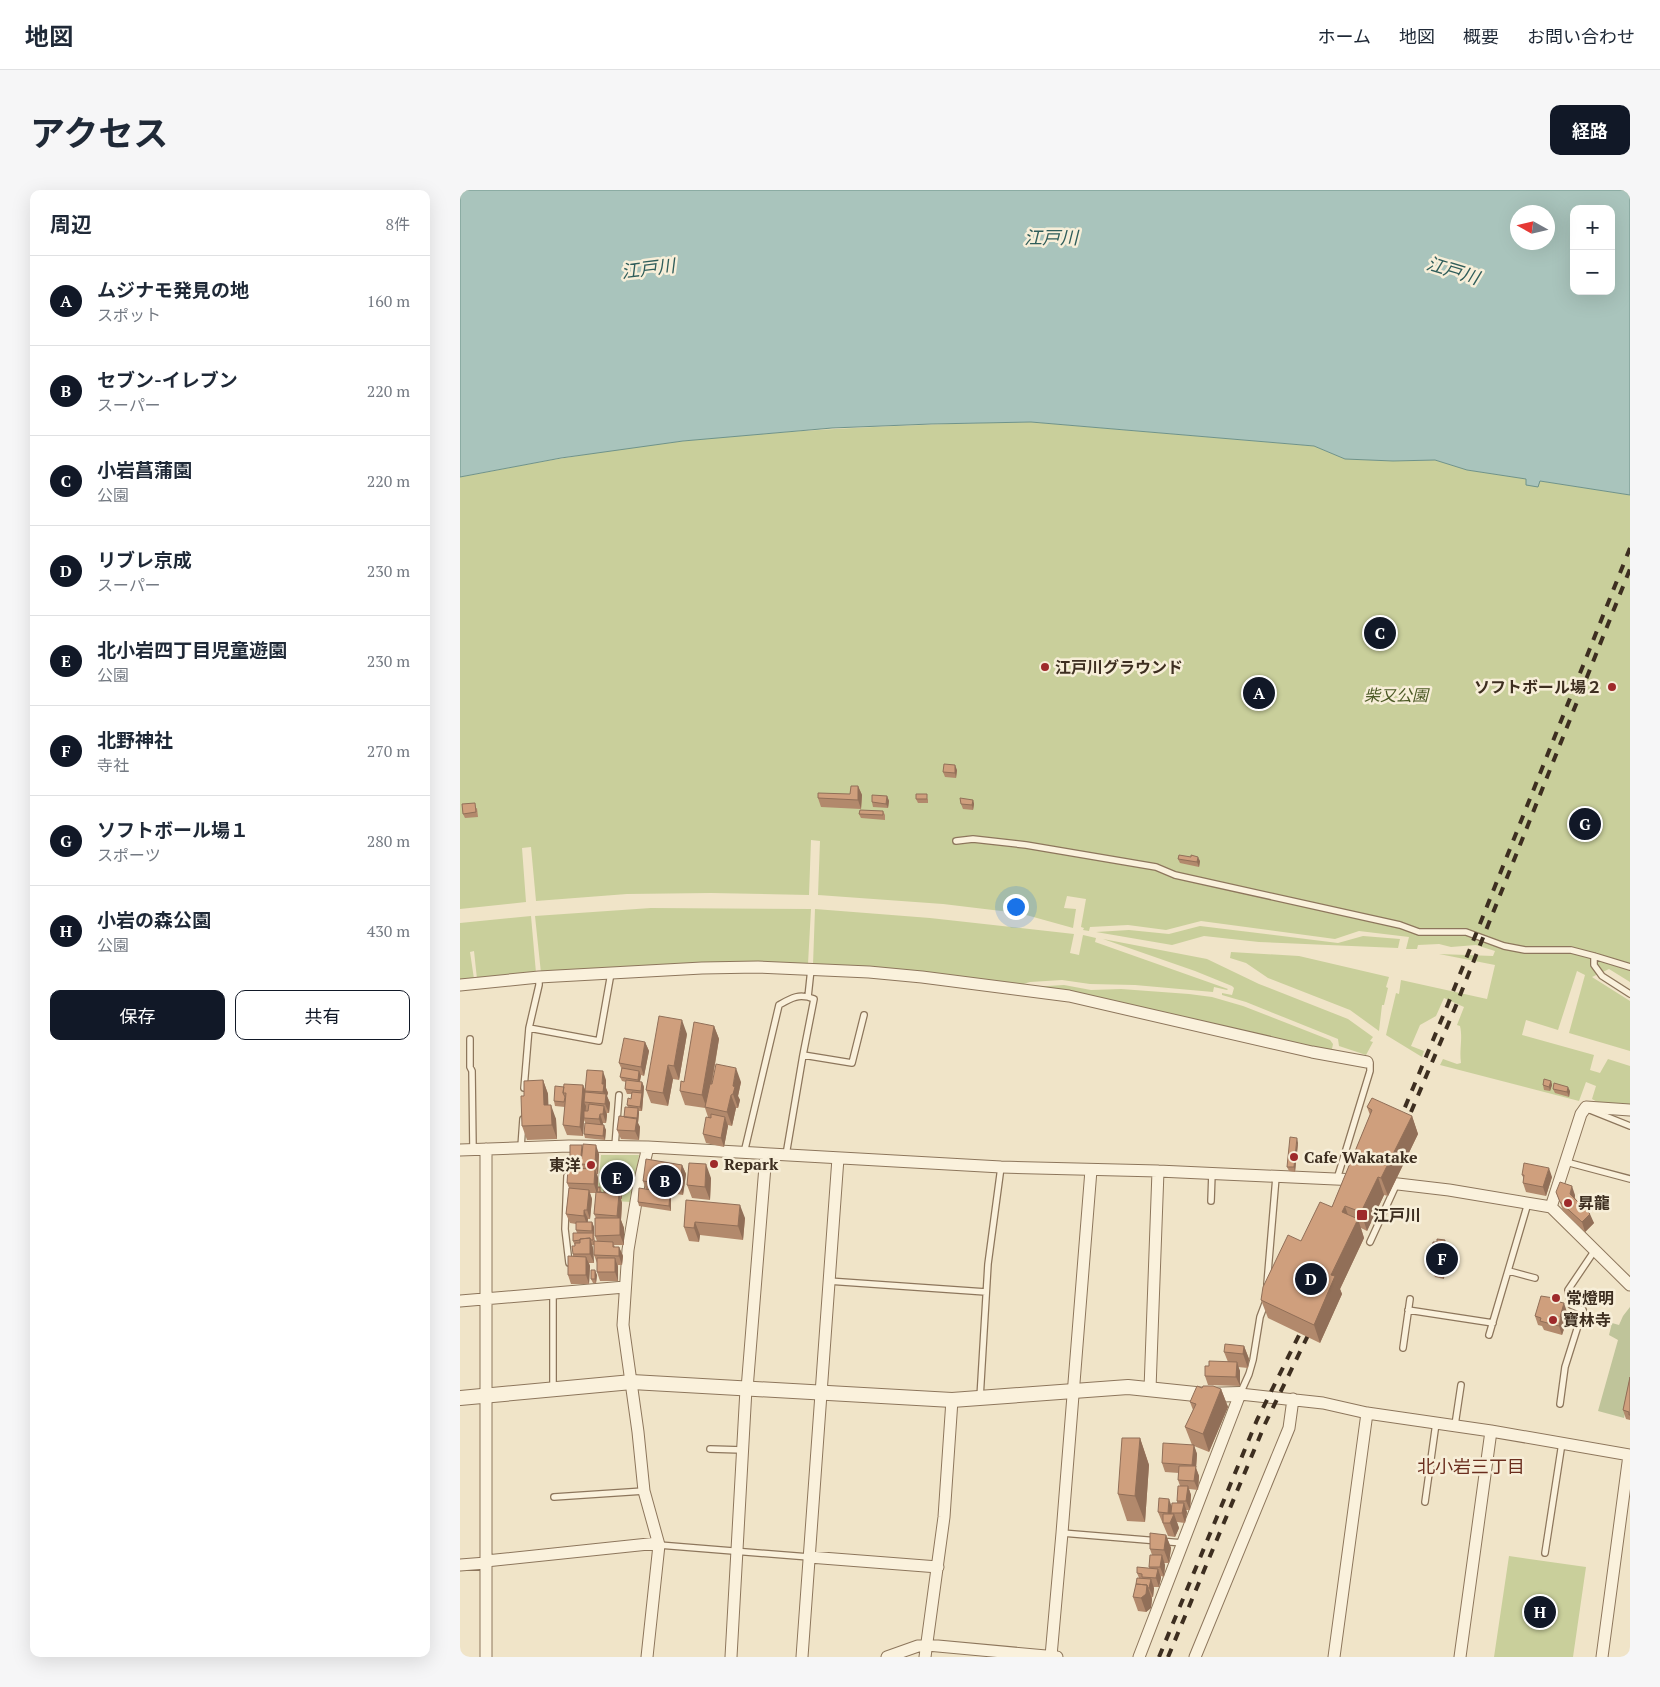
<!DOCTYPE html>
<html lang="ja">
<meta charset="utf-8">
<style>
body{margin:0;font-family:"PT Serif","Noto Sans JP",serif;background:#f6f6f7;color:#1f2937}
.controls{position:absolute;right:15px;top:15px;display:grid;overflow:hidden;border-radius:10px;box-shadow:0 5px 20px #0002}
.controls button{width:45px;height:45px;display:grid;place-items:center;padding:0;border:0;border-bottom:1px solid #e0e1e3;background:#fff;color:#1f2937;font:25px sans-serif}
.compass{position:absolute;left:1050px;top:15px;width:45px;height:45px;border-radius:50%;background:#fff;box-shadow:0 5px 20px #0002;rotate:278deg}
.you{position:absolute;left:555px;top:716px;width:18px;height:18px;margin:-12px;border:4px solid #fff;border-radius:50%;background:#1a73e8;box-shadow:0 0 0 8px #1a73e833}
.badge{display:grid;place-items:center;width:32px;height:32px;border-radius:50%;background:#111827;color:#fff;font-size:16px;font-weight:700}
.pin{position:absolute;translate:-50% -50%;border:2px solid #fff;box-shadow:0 1px 5px #0006}
.list{margin:0;padding:0;list-style:none}
h2{display:flex;justify-content:space-between;align-items:center;height:65px;margin:0;padding:0 20px;font-size:21px}
h2 small{font-size:16px;font-weight:400;color:#747a83}
.list li{display:grid;grid-template-columns:32px 1fr auto;gap:15px;align-items:center;box-sizing:border-box;height:90px;padding:0 20px;border-top:1px solid #e0e1e3}
.list b{display:block;font-size:19px;white-space:nowrap}
.list p{margin:0;font-size:16px;white-space:nowrap;color:#747a83}
.list em{font-size:16px;font-style:normal;color:#747a83}
.actions{display:flex;gap:10px;padding:15px 20px}
.actions a{flex:1;padding:11px 0;border:1px solid #111827;border-radius:10px;text-align:center;font-size:18px;color:#111827}
.actions .main{background:#111827;color:#fff}
.map{position:relative;flex:none;width:1170px;height:1467px;overflow:hidden;border-radius:10px}
header{display:flex;align-items:center;gap:30px;box-sizing:border-box;height:70px;padding:0 25px;background:#fff;border-bottom:1px solid #e0e1e3}
header strong{font-size:24px}
nav{display:flex;gap:28px;margin-inline-start:auto;font-size:18px}
.intro{display:flex;align-items:center;justify-content:space-between;box-sizing:border-box;height:120px;padding:0 30px}
h1{margin:0;font-size:35px}
.button{padding:12px 22px;border-radius:10px;background:#111827;color:#fff;font-size:18px;font-weight:700}
main{display:flex;gap:30px;padding:0 30px}
aside{flex:1;background:#fff;border-radius:10px;box-shadow:0 5px 20px #0002}
.map>svg:first-child{display:block}
.green{fill:#c9cf9b}
.cemetery{fill:#bfc49a}
.water{fill:#a9c4bc;stroke:#6f938a;fill-rule:evenodd}
.lines{fill:none;stroke-linecap:round;stroke-linejoin:round}
.service-casing{stroke:#8d765c;stroke-width:8}
.minor-casing{stroke:#8d765c;stroke-width:13}
.tertiary-casing{stroke:#8d765c;stroke-width:16}
.service{stroke:#faf1dc;stroke-width:5.5}
.minor{stroke:#faf1dc;stroke-width:11}
.tertiary{stroke:#faf1dc;stroke-width:14}
.rail{stroke:#3d2e20;stroke-width:4;stroke-dasharray:9 9;stroke-linecap:butt}
.wall{fill:#b2896c;fill-rule:evenodd}
.shaded-wall{fill:#916f58}
.building{fill:#cf9f7d;stroke:#916f58}
.poi-dot{fill:#9e2a2b;stroke:#f7eed8;stroke-width:2}
.labels{text-anchor:middle;dominant-baseline:central;stroke-width:5;stroke-linejoin:round;paint-order:stroke}
.poi-label{font-size:16px;font-weight:bold;fill:#3d2e20;stroke:#f7eed8;text-anchor:start}
.park-label{font-size:16px;font-style:italic;fill:#4d5a26;stroke:#f7eed8}
.water-label{font-size:18px;font-style:italic;fill:#2f5d5a;stroke:#f7eed8}
.neighbourhood-label{font-size:18px;fill:#6b2e1e;stroke:#f7eed8}
</style>
<header>
<strong>地図</strong>
<nav><a>ホーム</a><a>地図</a><a>概要</a><a>お問い合わせ</a></nav>
</header>
<div class="intro"><h1>アクセス</h1><a class="button">経路</a></div>
<main>
<aside>
<h2>周辺<small>8件</small></h2>
<ul class="list">
<li><span class="badge">A</span><div><b>ムジナモ発見の地</b><p>スポット</p></div><em>160 m</em></li>
<li><span class="badge">B</span><div><b>セブン-イレブン</b><p>スーパー</p></div><em>220 m</em></li>
<li><span class="badge">C</span><div><b>小岩菖蒲園</b><p>公園</p></div><em>220 m</em></li>
<li><span class="badge">D</span><div><b>リブレ京成</b><p>スーパー</p></div><em>230 m</em></li>
<li><span class="badge">E</span><div><b>北小岩四丁目児童遊園</b><p>公園</p></div><em>230 m</em></li>
<li><span class="badge">F</span><div><b>北野神社</b><p>寺社</p></div><em>270 m</em></li>
<li><span class="badge">G</span><div><b>ソフトボール場１</b><p>スポーツ</p></div><em>280 m</em></li>
<li><span class="badge">H</span><div><b>小岩の森公園</b><p>公園</p></div><em>430 m</em></li>
</ul>
<div class="actions"><a class="main">保存</a><a>共有</a></div>
</aside>
<div class="map">
<svg width="1170" height="1467" viewBox="0 0 1170 1467">
<rect width="100%" height="100%" fill="#f0e4c8"/>
<path class="green" d="M571 232 854 256 885 269 933 271 975 270 1007 280 1067 289 1066 295 1080 291 1170 305V792L1149 779 1132 787 1170 811V861L1109 843 1125 785 1117 781 1098 840 1066 830 1062 845 1134 865 1130 880 1140 883 1148 869 1170 876V917L1141 914 1132 909 1136 896 1126 892 1119 911 980 875 983 869 997 874 1001 873C999 859 1003 849 1000 836L997 835 1004 817 984 808 976 826 960 835 951 856 964 861 962 867 926 845 936 803 939 804 941 790 1027 809 1035 775 979 764 1033 766 1035 761 1016 755 991 757 979 754 958 755 957 759H946L949 747 899 741 875 749 741 731 706 740 668 735 630 737 629 741 623 740 624 738 621 737 626 709 607 706 604 718 616 719 613 738 559 723 483 714 358 705 360 651 351 650 349 705 251 703 167 704 76 711 71 657 62 658 66 712 0 719V287C74 273 149 259 224 251 340 239 455 234 571 232Z
M191 718 351 719 348 774 81 783 75 726Z
M355 719 470 728 614 744 610 763 619 765 623 745 636 748 635 752 768 799 767 800 754 797 753 802 675 795 630 794 602 790 570 792 560 795 353 775Z
M71 726 76 783 17 789 14 761 10 762 14 789 0 791V733Z
M740 736 878 753 903 746 940 749 938 758 799 752 744 746 712 755 636 742 669 740 709 744Z
M643 749 747 769 799 794 888 829 913 847 910 851 913 852 906 865 879 856 878 849 786 812 762 805V803L772 805 774 798 772 796 735 781Z
M771 762 839 766 929 787 926 797 928 798 924 815H922L919 841 890 820 808 788 786 773 770 768Z
M604 795 631 800 661 799 729 804 752 807 783 816 870 850 873 854 872 859 897 866 571 797Z
M141 965H179L171 1012 137 1010Z
M1049 1366 1126 1377 1113 1467H1034Z"/>
<path class="cemetery" d="M1170 1117V1202L1164 1228 1138 1221 1158 1150 1149 1145 1152 1133 1159 1135 1163 1126Z"/>
<path class="water" d="M0 0H1170V305L1080 291 1078 297 1066 295V289L1007 280 975 270 933 271 885 269 854 256 571 232 471 234 372 238 223 251 101 268 0 287ZM1114 19H1151V101H1114ZM1058 22H1088V52H1058Z"/>
<g class="lines">
<g class="service-casing">
<path id="service" d="M496 651 513 649 566 655 696 677 715 685 940 735 959 742H1006L1044 756 1065 760H1111L1134 766 1170 777
M1134 766V775L1142 786 1170 804
M79 787V795L69 838 139 851 151 783
M348 807 351 779
M10 849V877L12 881 13 959
M64 898 69 838
M1130 920 1170 936
M155 956 159 905
M61 957 63 929
M284 963 319 815C331 808 339 803 354 809L343 865
M326 965 343 865 392 873 404 825
M1106 972 1170 989
M107 986 105 1039 109 1073
M877 989 910 881V873L907 872
M751 1011 752 983
M910 1052 937 993
M1049 1081 1075 1088
M368 1091 526 1102
M807 1094 816 987
M93 1104V1199
M948 1120 1033 1133
M1029 1145 1068 1013
M943 1158 950 1109
M780 1204 789 1184 793 1170 800 1127 806 1111
M520 1208 528 1074 541 977
M1100 1214 1105 1177 1123 1120 1111 1115 1108 1100 1135 1060
M995 1235 1001 1195
M250 1259 283 1260
M94 1307 184 1301
M965 1312 976 1233
M602 1343 723 1353
M199 1355 349 1367
M1085 1363 1102 1253"/>
</g>
<g class="minor-casing">
<path id="minor" d="M0 795 79 787 242 778 298 777 409 782 462 787 609 806 852 862 907 872
M26 959V1467
M0 960 109 956 188 957 541 977 698 981 897 990
M921 992 989 1000 1091 1017 1170 1095
M1091 1017 1121 924 1126 917 1170 920
M0 1111 165 1097
M287 1199 306 964
M690 1199 698 981
M349 1367 478 1377
M26 1371 198 1353
M0 1375 26 1373
M591 1466 602 1343 631 980
M187 1467 199 1355 184 1301 178 1242 163 1135 168 1060 179 994 188 957
M271 1467 286 1199
M342 1467 378 968
M427 1467 458 1456 467 1455 597 1467
M465 1467 484 1327 492 1210
M679 1467 780 1204 863 1213 907 1223 1031 1241 1170 1265
M735 1467 829 1238 833 1209
M874 1467 907 1223
M1000 1467 1031 1241
M1142 1467 1169 1265"/>
</g>
<g class="tertiary-casing">
<path id="tertiary" d="M0 1208 172 1192 492 1210 668 1197 745 1205 780 1204"/>
</g>
<use href="#service" class="service"/>
<use href="#minor" class="minor"/>
<use href="#tertiary" class="tertiary"/>
<path class="rail" d="M951 922 995 818 1170 379
M938 934 988 814 1170 358
M699 1467 797 1230 846 1131
M708 1467 805 1234 853 1135"/>
</g>
<path class="wall" d="M497 580 496 588 485 587 483 582Z
M398 596 402 605 401 619 361 617 358 608 390 604Z
M427 606 429 611 428 618 413 617 412 612Z
M456 609H468V613H458Z
M513 610 514 614 513 620 503 619 501 614Z
M17 618 18 627 5 628 3 624Z
M423 621 425 625V630L401 628 399 624Z
M718 669 740 671 739 677 720 673Z
M254 836 259 849 252 894 281 892 278 906 280 910 278 918H276L272 936 268 935 264 957 246 953 243 944 248 927 245 918 225 915 220 901 224 892Z
M227 844 219 890 213 889 208 916 191 913 186 900Z
M185 852 189 861 184 886 181 885 180 892H182L184 897 182 921H179V923L178 933 180 937 179 950 161 949 157 940 168 917 167 915 171 909 172 904H167L165 899 166 892 162 891 160 887 162 880 159 873Z
M83 890 88 904V915L96 929 97 949 67 950 62 936 64 906Z
M146 890V898L148 903 147 906 150 913 149 923H147V925L146 933H143V935L146 940 145 950 125 948 124 944 126 934 124 930 123 946 107 945 103 935 105 917 95 916 94 911 104 897 123 895 126 902 125 901Z
M1091 891 1092 895 1090 901 1084 900 1083 895Z
M1093 899 1110 901 1109 907 1095 903Z
M907 917 952 926 958 944 928 1006 924 1005 907 1041 901 1038 904 1048 880 1099 882 1104 860 1153 808 1128 801 1110 841 1051 872 1017 910 925Z
M838 953 835 982 829 981 827 977Z
M123 958 139 964 138 984H137L138 988V997L142 1002V1003H144V1002L158 992 159 998H161L162 1002V1009H161L162 1013 161 1030 164 1038V1055H154L155 1057H159L163 1066 162 1075H158V1091H140L137 1082V1073L134 1065V1055H132L133 1058 134 1073H129L130 1076 129 1094H111L108 1085 113 1066V1064L115 1056 113 1051 117 1043 116 1040V1034L110 1033 106 1024 109 998 107 993 108 978 107 976 110 968ZM130 1003H136L134 1024 136 1028 135 1046 137 1051H135L134 1045V1037L132 1032H128V1029H130L132 1009Z
M222 975 226 984 223 1005 210 1003 211 1008V1021L179 1016 178 1012 186 1000 183 991Z
M1062 985 1092 987 1086 1006 1066 1002 1063 993 1064 989Z
M251 988 250 1010 232 1008 227 995Z
M1096 1002 1115 1005V1008L1134 1033 1125 1042 1103 1021Z
M226 1010 285 1028 283 1050 240 1045 239 1052 229 1051 224 1037Z
M986 1054H988L991 1063 989 1076H985L984 1089 975 1087 971 1078 973 1070 971 1065Z
M137 1085 136 1093H133L131 1089Z
M1101 1112 1107 1122 1104 1134 1105 1136 1102 1145 1084 1140 1082 1136 1078 1135 1075 1126Z
M784 1156 789 1169 788 1178 778 1177 780 1181V1196L748 1195 745 1186 749 1176 768 1172 764 1162Z
M1170 1187V1230L1166 1229 1163 1220Z
M742 1198 761 1199 768 1217 749 1262 734 1256 737 1264 736 1278 739 1286 738 1300 729 1299 731 1305 730 1320H726L727 1322 725 1333 717 1332 719 1338 715 1347 708 1346 698 1322 717 1313V1311L720 1296 718 1290 719 1283 705 1282 702 1273 732 1255 725 1237 733 1220 730 1212Z
M680 1248 689 1275 685 1332 667 1331 658 1304Z
M706 1345 711 1358 709 1373H704L705 1375 704 1387 701 1386V1388L699 1397H693L694 1398 693 1407H692V1409L691 1418 686 1422 678 1421 673 1407 679 1388 677 1383 689 1378 692 1365 690 1359Z"/>
<path class="shaded-wall" d="M495 575 497 580 496 588 495 583Z
M398 596 402 605 401 619 398 610Z
M427 606 429 611 428 618 426 614Z
M513 610 514 614 513 620 512 615Z
M738 667 740 671 739 677 737 672Z
M222 830 227 844 219 890 214 876Z
M254 836 259 849 247 919 242 905Z
M185 852 189 861 184 886 181 877Z
M208 875 213 889 208 916 203 903Z
M276 878 281 892 278 906 280 910 278 918 273 904V896Z
M143 881 146 890V898L148 903 147 906 150 913 149 923 145 914 146 909 143 902 142 894Z
M179 881 181 886 179 894 178 890Z
M83 890 88 904 89 929 84 915Z
M1091 891 1092 895 1090 901 1089 897Z
M182 892 184 897 182 921 180 917Z
M123 895 127 905 124 912 126 916 125 928H124V930L123 946 120 937Z
M1108 897 1110 901 1109 907 1107 902Z
M271 905 276 918 272 936 267 922Z
M91 915 96 929 97 949 92 935Z
M144 916 147 925 146 933 143 924Z
M178 918 179 923 178 933 180 937 179 950 175 941Z
M140 924 143 933 142 939 139 929Z
M952 926 958 944 928 1006 921 988Z
M265 927 268 936 264 957 261 948Z
M144 935 146 940 145 950 143 946Z
M837 948 838 953 835 982 834 977Z
M122 955 125 964 121 974 124 981V986L120 977Z
M136 955 139 964 138 984 135 975Z
M246 974 251 988 250 1010 245 997Z
M222 975 226 984 223 1005 220 996Z
M1089 978 1092 987 1086 1006 1083 997Z
M135 979 138 988 137 1004 134 994Z
M918 987 924 1005 907 1041 901 1022Z
M1112 996 1115 1005 1114 1013 1110 1004Z
M161 998 162 1002V1009L160 1004Z
M129 1000 132 1009 130 1029 127 1020Z
M210 1003 211 1008V1021L209 1016Z
M159 1004 162 1013 161 1030 164 1038V1055L160 1045V1034L157 1026Z
M280 1015 285 1028 283 1050 278 1036Z
M885 1016 891 1034 882 1022Z
M124 1020 128 1029 127 1035 124 1026Z
M1130 1024 1134 1033 1125 1042 1122 1032Z
M898 1029 904 1048 880 1099 882 1104 860 1153 854 1135 871 1085Z
M132 1032 134 1037V1045L132 1041Z
M235 1032 240 1045 239 1052 234 1038Z
M130 1048 133 1058 134 1073 130 1064Z
M985 1050 987 1058 988 1054 991 1063 989 1076 986 1067 984 1054Z
M159 1057 163 1066 162 1075 159 1066Z
M126 1067 130 1076 129 1094 126 1085Z
M982 1067 985 1076 984 1089 980 1080Z
M155 1068 158 1077V1091L155 1082Z
M135 1080 137 1085 136 1093 135 1089Z
M1100 1109 1103 1117 1104 1113 1107 1122 1104 1134 1105 1136 1102 1145 1099 1136Z
M784 1156 789 1169 788 1178 783 1164Z
M777 1172 780 1181V1196L776 1187Z
M761 1199 768 1217 749 1262 743 1244Z
M680 1248 689 1275 685 1332 675 1306Z
M734 1255 737 1264 736 1278 739 1286 738 1300 734 1291 735 1282 732 1275Z
M728 1296 731 1305 730 1320 726 1311Z
M709 1309 714 1323H711L713 1327 714 1324 719 1338 715 1347 710 1333 711 1331 708 1323Z
M724 1313 727 1322 725 1333 722 1323Z
M706 1345 711 1358 709 1373 704 1360Z
M702 1365 705 1375 704 1387 700 1377Z
M698 1379 701 1388 699 1397 696 1388Z
M691 1389 694 1398 693 1407 689 1398Z
M687 1395 692 1409 691 1418 686 1422 681 1408Z"/>
<path class="building" d="M484 574 495 575V583L483 582Z
M391 596H398V610L358 608V603L390 604Z
M456 604H467V609H456Z
M412 605 427 606 426 614 412 612Z
M500 608 513 610 512 615 501 614Z
M15 613 16 622 3 624 2 614Z
M400 620 423 621V625L399 624Z
M719 665 731 667V665L738 667 737 672 718 669Z
M199 826 222 830 214 876 208 875 203 903 186 900Z
M234 832 254 836 242 905 220 901 221 891 224 892Z
M164 848 185 852 181 877 159 873Z
M256 874 276 878 273 896 275 897 273 904 271 905 267 922 245 917 250 894H252Z
M162 878 179 881 178 890 160 887Z
M127 880 143 881 142 894H144L143 902 125 901Z
M1084 889 1091 891 1089 897 1083 895Z
M83 890 84 915H91L92 935 62 936 61 906H64V891Z
M166 890 182 892 181 901 165 899Z
M1094 893 1108 897 1107 902 1093 899Z
M104 894 123 895 120 937 103 935 106 903H103Z
M95 896 104 897 103 903 105 907 104 912 94 911Z
M125 902 146 904 145 914 124 912Z
M172 902 182 903 180 917 167 915 168 908 171 909Z
M912 908 952 926 921 988 918 987 901 1022 885 1016 882 1022 898 1029 871 1085 875 1086 854 1135 801 1110 803 1097 828 1045 841 1051 860 1012 872 1017 912 920 907 917Z
M129 914 144 916 143 924H140L139 929 124 928V921H128Z
M165 917 178 918 177 929 164 927Z
M251 924 265 927 261 948 243 944 246 927 251 928Z
M159 926 177 928 175 941 157 940Z
M125 933 144 935 143 946 124 944Z
M830 947 837 948 834 977H827Z
M123 954 136 955 135 975 121 974Z
M110 955H122L120 977 107 976V968H110Z
M186 969 222 975 220 996 183 991Z
M229 973 246 974 245 997 227 995Z
M1064 973 1089 978 1083 997 1063 993 1064 985H1062Z
M108 978 135 979 134 994 107 993Z
M144 991 158 992V998H161L160 1004 147 1003 148 1002H144Z
M1100 992 1112 996 1110 1004 1130 1024 1122 1032 1100 1012 1096 1002Z
M138 997H140V1002H137Z
M109 998 129 1000 127 1020H124V1026L106 1024Z
M179 998 210 1003 209 1016 178 1012Z
M136 1002 159 1004 157 1026 134 1024Z
M226 1010 280 1015 278 1036 235 1032 234 1038 224 1037Z
M135 1028H160V1045L135 1046Z
M116 1032H132V1041L116 1040Z
M113 1043H133V1050H131L130 1048 120 1049V1050L113 1051Z
M130 1048V1064H113L112 1056H115V1053H120V1049Z
M977 1049 985 1050 984 1054H988L986 1067H982L980 1080 971 1078 973 1065H971L973 1052H977Z
M134 1051 153 1052V1057H159V1066L134 1065Z
M108 1066 126 1067V1085H108Z
M137 1068H155V1082H137Z
M131 1080H135V1089H131Z
M1081 1106 1100 1109 1099 1112 1104 1113 1100 1127H1101L1099 1136 1080 1131 1081 1128 1075 1126Z
M765 1154 784 1156 783 1164 764 1162Z
M749 1171 777 1172 776 1187 745 1186V1176H749Z
M1170 1187V1225H1169V1222L1163 1220Z
M737 1196 742 1198 743 1196H753L761 1199 743 1244 725 1237 736 1214 730 1212Z
M662 1248H680L675 1306 658 1304Z
M703 1253 734 1255 732 1275 702 1273Z
M719 1276H736L734 1291 718 1290Z
M718 1296H728L726 1311H717Z
M699 1308 709 1309 708 1323 698 1322Z
M712 1313H724L722 1323H711Z
M703 1324H714L710 1333H703Z
M690 1343 706 1345 704 1360 690 1359Z
M690 1365H702L700 1377H689Z
M677 1377 698 1379 696 1388 682 1387V1384L677 1383Z
M677 1388 691 1389 689 1398H688L687 1395 676 1394Z
M676 1394 687 1395 686 1404 681 1408 673 1407Z"/>
<g class="poi-dot">
<circle cx="585" cy="477" r="5"/>
<circle cx="1152" cy="497" r="5"/>
<circle cx="834" cy="967" r="5"/>
<circle cx="254" cy="974" r="5"/>
<circle cx="131" cy="975" r="5"/>
<circle cx="1108" cy="1013" r="5"/>
<rect x="896" y="1019" width="12" height="12" rx="2.5"/>
<circle cx="1096" cy="1108" r="5"/>
<circle cx="1093" cy="1130" r="5"/>
</g>
<g class="labels">
<g class="poi-label">
<text x="595" y="477">江戸川グラウンド</text>
<text x="1142" y="497" text-anchor="end">ソフトボール場２</text>
<text x="844" y="967">Cafe Wakatake</text>
<text x="264" y="974">Repark</text>
<text x="121" y="975" text-anchor="end">東洋</text>
<text x="1118" y="1013">昇龍</text>
<text x="913" y="1025">江戸川</text>
<text x="1106" y="1108">常燈明</text>
<text x="1103" y="1130">寶林寺</text>
</g>
<g class="park-label">
<text x="936" y="505">柴又公園</text>
</g>
<g class="water-label">
<text x="591" y="47">江戸川</text>
<text transform="translate(188 78) rotate(-7)">江戸川</text>
<text transform="translate(993 80) rotate(17)">江戸川</text>
</g>
<g class="neighbourhood-label">
<text x="1011" y="1276">北小岩三丁目</text>
</g>
</g>
</svg>
<div class="controls">
<button>+</button>
<button>−</button>
</div>
<svg class="compass" viewBox="-18 -18 36 36"><path d="M0-13l5 13h-10z" fill="#e53935"/><path d="M0 13l5-13h-10z" fill="#747a83"/></svg>
<div class="you"></div>
<div class="pin badge" style="left:799px;top:503px">A</div>
<div class="pin badge" style="left:205px;top:991px">B</div>
<div class="pin badge" style="left:920px;top:443px">C</div>
<div class="pin badge" style="left:851px;top:1089px">D</div>
<div class="pin badge" style="left:157px;top:988px">E</div>
<div class="pin badge" style="left:982px;top:1069px">F</div>
<div class="pin badge" style="left:1125px;top:634px">G</div>
<div class="pin badge" style="left:1080px;top:1422px">H</div>
</div>
</main>
